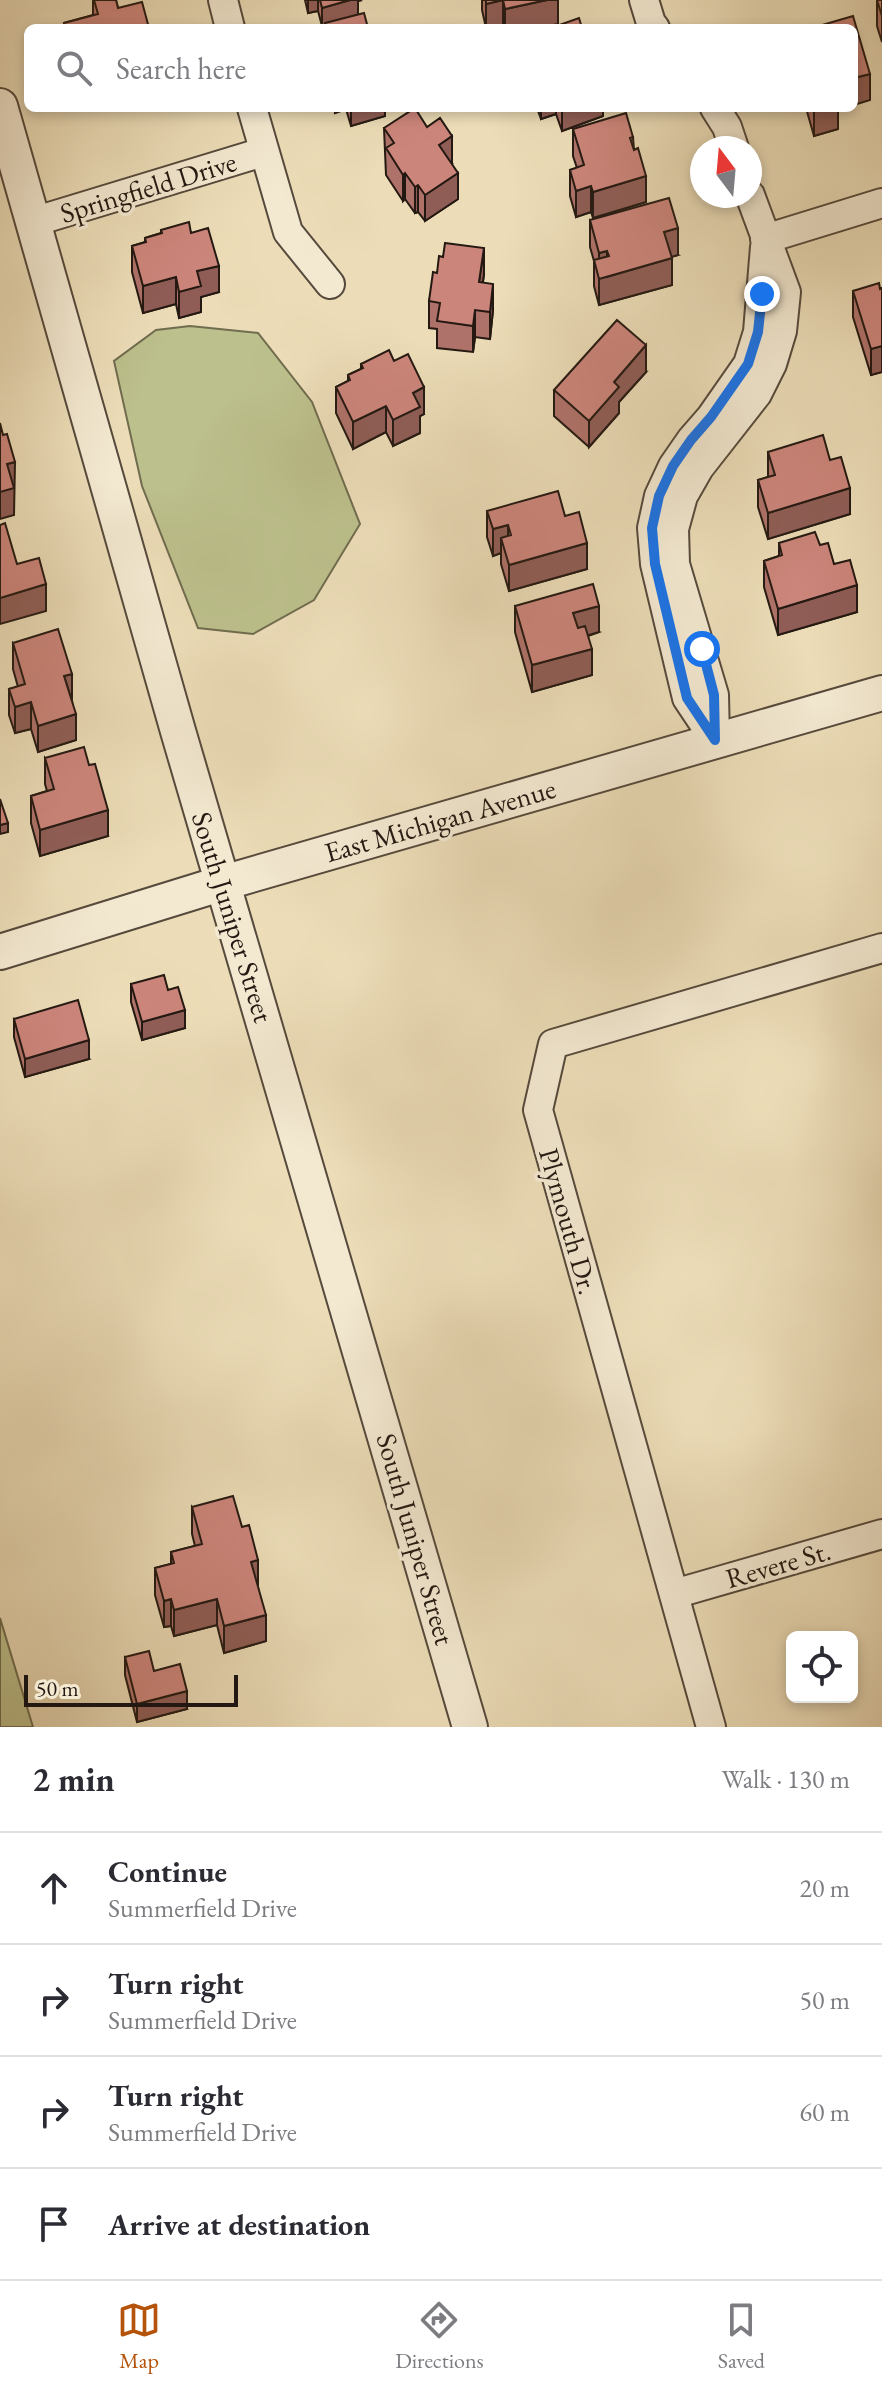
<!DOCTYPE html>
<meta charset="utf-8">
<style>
body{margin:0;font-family:"EB Garamond",serif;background:#f7f7f7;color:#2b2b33}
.controls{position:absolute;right:24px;bottom:24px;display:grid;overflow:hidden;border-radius:12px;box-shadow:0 4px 12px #0003}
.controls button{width:72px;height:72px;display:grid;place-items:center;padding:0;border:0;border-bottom:2px solid #e1e1e2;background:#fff;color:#2b2b33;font:40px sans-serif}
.compass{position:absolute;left:690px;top:136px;width:72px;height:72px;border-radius:50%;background:#fff;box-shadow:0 4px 12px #0003;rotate:344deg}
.scale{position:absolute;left:24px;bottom:20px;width:214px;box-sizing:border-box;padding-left:8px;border:4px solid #241912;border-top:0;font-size:22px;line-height:28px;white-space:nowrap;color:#241912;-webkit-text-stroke:6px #f3e9d1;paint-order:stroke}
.stop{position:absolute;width:24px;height:24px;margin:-18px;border:6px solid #1a73e8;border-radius:50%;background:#fff}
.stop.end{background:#1a73e8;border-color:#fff;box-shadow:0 2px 8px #0008}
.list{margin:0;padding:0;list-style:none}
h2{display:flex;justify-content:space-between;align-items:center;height:104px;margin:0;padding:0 32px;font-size:34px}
h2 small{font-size:26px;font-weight:400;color:#7c7c81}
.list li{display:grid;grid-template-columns:52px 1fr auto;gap:24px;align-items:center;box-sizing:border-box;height:112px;padding:0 32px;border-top:2px solid #e1e1e2}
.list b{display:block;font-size:30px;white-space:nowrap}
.list p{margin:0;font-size:26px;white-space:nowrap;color:#7c7c81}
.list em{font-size:26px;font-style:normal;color:#7c7c81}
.icon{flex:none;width:44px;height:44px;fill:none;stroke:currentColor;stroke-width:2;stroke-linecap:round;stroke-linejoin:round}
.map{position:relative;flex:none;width:882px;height:1727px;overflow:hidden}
.search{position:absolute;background:#fff;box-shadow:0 4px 12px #0003;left:24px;right:24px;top:24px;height:88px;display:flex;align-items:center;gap:20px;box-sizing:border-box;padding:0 28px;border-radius:12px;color:#7c7c81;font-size:30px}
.sheet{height:552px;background:#fff}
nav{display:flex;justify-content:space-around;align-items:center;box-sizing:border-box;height:112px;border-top:2px solid #e1e1e2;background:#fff;font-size:22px;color:#7c7c81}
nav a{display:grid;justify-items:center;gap:4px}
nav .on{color:#b45309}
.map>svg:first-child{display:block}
.green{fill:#bcc08c;stroke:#706c4f;stroke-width:2}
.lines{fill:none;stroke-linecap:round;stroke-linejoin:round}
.minor-casing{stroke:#564a3c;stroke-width:32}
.tertiary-casing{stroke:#564a3c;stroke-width:38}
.minor{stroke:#f3e9d1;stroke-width:28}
.tertiary{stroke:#f3e9d1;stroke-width:34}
.wall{fill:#af726a;stroke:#241912;stroke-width:2}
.shaded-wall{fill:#8f5d56;stroke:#241912;stroke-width:2}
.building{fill:#cc857b;stroke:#241912;stroke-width:2}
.route{stroke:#1a73e8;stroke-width:10}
.labels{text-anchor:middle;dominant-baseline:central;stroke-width:7;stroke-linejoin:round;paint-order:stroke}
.street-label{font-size:28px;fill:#241912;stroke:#f3e9d1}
</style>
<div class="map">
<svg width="882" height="1727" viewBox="0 0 882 1727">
<rect width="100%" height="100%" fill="#ecddb8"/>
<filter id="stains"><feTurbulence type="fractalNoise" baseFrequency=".0025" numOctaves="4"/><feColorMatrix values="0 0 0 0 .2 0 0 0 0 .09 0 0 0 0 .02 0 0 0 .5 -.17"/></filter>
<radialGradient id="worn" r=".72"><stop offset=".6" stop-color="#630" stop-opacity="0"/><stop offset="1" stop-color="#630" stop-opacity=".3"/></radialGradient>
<path class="green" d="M190 326 258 333 312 402 360 524 314 600 253 634 198 628 142 486 114 361 156 330Z
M0 1618 33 1727H0Z"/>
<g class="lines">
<g class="minor-casing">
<path id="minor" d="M223 0 230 28
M644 0 651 23 655 28
M252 108 288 232 330 284
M715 108 727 127 734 148
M33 222 263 152
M765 239 882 203
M715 740 714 695 675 564 674 529 683 496 699 468 757 394 772 364 782 331 786 292 750 195
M715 740 687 698 655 564 652 528 659 496 673 466 691 440 711 417 748 364 758 332 765 247
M674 1594 882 1534
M711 1727 538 1110 553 1044 882 948"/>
</g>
<g class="tertiary-casing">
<path id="tertiary" d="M0 106 178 731 470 1727
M0 952 223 883 882 693"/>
</g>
<use href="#minor" class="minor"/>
<use href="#tertiary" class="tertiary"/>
</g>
<path class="wall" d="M93 0H116L118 8 149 28H64V23L93 15Z
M305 0H362L358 1V14L368 28H325V25L322 26 318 11 308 13Z
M482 0H558V24L539 28H503V27L486 28 482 10Z
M877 0H882V42L877 26Z
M334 108H385V116L351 126 346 109 335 113Z
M537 108H603V116L562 131 556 114 541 119Z
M806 108H838V129L814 136Z
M427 127 452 163H451L458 199 425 221 418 212 415 213 405 199 403 201 386 175 384 128Z
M573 129 633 137 634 150 646 202 593 218 591 212 576 217 570 196V170L577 168 573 156Z
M590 220 678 255 671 257 672 285 599 305 594 286V261L590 247Z
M161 230 191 233 219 292 201 297V312L179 318 176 304 143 313 132 272V246L145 242V238L161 233Z
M437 273 484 274 483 282 493 310 490 339 475 337 473 352 437 348V329L429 328V301Z
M882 288V372L871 375 853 317V291Z
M394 361 424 414 420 416V433L393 446 386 432 353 449 336 413V387L348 381V375L361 369V364Z
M646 372 619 402V413L589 447 554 416V390Z
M768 452 830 460 850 514 768 539 758 507V480L768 477Z
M487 511 565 516 587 569 509 591 501 564V553L493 556 487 537Z
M779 543 820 545 834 564 857 612 778 635 764 587V561L779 556Z
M515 606 599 632 588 636 592 675 532 692 515 632Z
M13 643 72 700 76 740 38 752 31 729 15 733 9 715V689L18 687 13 669Z
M45 758 108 836 40 856 31 823V796L47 791 45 784Z
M131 984 168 990 185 1028 142 1040 131 1002Z
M14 1019 89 1059 25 1077 14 1037Z
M192 1507 258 1587 266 1641 224 1653 217 1625 174 1636 171 1626 164 1627 155 1595V1568L171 1564V1552L195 1546 192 1534Z
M125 1657 154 1671 187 1709 137 1722 125 1675Z"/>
<path class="shaded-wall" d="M308 0H318V11L308 13Z
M350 0H362L358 1V16L322 26V8Z
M503 0V27L486 28V4Z
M547 0H558V24L539 28H505V9Z
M870 74V100L854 105V78Z
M335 108H346V109L335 113Z
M351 108H385V116L351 126Z
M541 108H556V114L541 119Z
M562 108H603V116L562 131Z
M818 108H838V129L814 136V109Z
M452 136V163L439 171V145Z
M405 173V199L403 201V175Z
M458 173V199L425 221V195Z
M646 176V202L593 218V192Z
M418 185V212L415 213V187Z
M591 186V212L576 217V191Z
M678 228V255L664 259V232Z
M484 248V274L479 308V282Z
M607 251V277L672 258V285L599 305V253Z
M219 266V292L201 297V312L179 318V292L197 271Z
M176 277V304L143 313V286Z
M493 284V310L490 339V312Z
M475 310V337L473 352V326Z
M646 345V372L619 402V413L589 447V421L614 382Z
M882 346V372L871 375V349Z
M424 387V414L420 416V433L393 446V420L413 393Z
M386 406V432L353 449V422Z
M15 462 14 515 0 519V492L7 464Z
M850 488V514L768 539V513Z
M508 525V552L501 538V553L493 556V529Z
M587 543V569L509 591V565Z
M46 584V611L0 624V598Z
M857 585V612L778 635V609Z
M599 606V632L573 640V613Z
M592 649V675L532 692V665Z
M72 674V701L64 676Z
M31 702V729L15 733V707Z
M76 714V740L38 752V726Z
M108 810V836L40 856V830Z
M8 823V832L0 834V825Z
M185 1010V1028L142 1040V1022Z
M89 1040V1059L25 1077V1059Z
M258 1560V1587L251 1589V1562Z
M171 1599V1626L164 1627V1601Z
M217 1599V1625L174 1636V1610Z
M266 1615V1641L224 1653V1626Z
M187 1691V1709L137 1722V1704Z"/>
<path class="building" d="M94 0H116L118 8 142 2 149 28H66L64 23 98 14Z
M320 0H350L322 8Z
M486 0H547L505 9 503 0 486 4Z
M877 0H882V16Z
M364 13 368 28H326L325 23Z
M853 16 870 74 854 78V28H812Z
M579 18 582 28H551Z
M415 108 427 127 440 118 452 136 439 145 458 173 425 195 418 185 415 187 405 173 403 175 386 148 394 143 384 128Z
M626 113 633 137 630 138 634 150 638 148 646 176 593 192 591 186 576 191 570 170 584 165 573 129Z
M669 198 678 228 664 232 672 258 599 279 594 260 609 256 607 251 599 253 590 220Z
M189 222 191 233 208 228 219 266 197 271 201 286 179 292 176 277 143 286 132 246 146 242 145 238 162 233 161 230Z
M445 243 484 248 479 282 493 284 490 312 475 310 473 326 437 321 440 303 429 301 433 272 437 273 439 256 443 257Z
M879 283 880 289 882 288V346L871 349 853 291Z
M617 320 646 345 614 382 619 387 589 421 554 390Z
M389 350 394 361 408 354 424 387 413 393 420 407 393 420 386 406 353 422 336 387 350 380 348 375 363 368 361 364Z
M0 423 3 435 7 434 15 462 7 464 14 488 0 492Z
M823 435 830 460 841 457 850 488 768 513 758 480 775 475 768 452Z
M558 491 565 516 579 512 587 543 509 565 501 538 511 535 508 525 493 529 487 511Z
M5 523 17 564 39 558 46 584 0 598V525Z
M815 532 820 545 828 543 834 564 850 560 857 585 778 609 764 561 782 555 779 543Z
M593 584 599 606 573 613 578 628 585 626 592 649 532 665 515 606Z
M58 629 72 674 64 676 76 714 38 726 31 702 15 707 9 689 25 684 13 643Z
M84 747 89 765 95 764 108 810 40 830 31 796 54 789 45 758Z
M0 799 8 823 0 825Z
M164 975 168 990 178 987 185 1010 142 1022 131 984Z
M78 1000 89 1040 25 1059 14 1019Z
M233 1496 242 1527 249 1525 258 1560 251 1562 266 1615 224 1626 217 1599 174 1610 171 1599 164 1601 155 1568 174 1563 171 1552 202 1544 192 1507Z
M149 1651 154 1671 180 1664 187 1691 137 1704 125 1657Z"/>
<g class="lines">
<path class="route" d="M702 649 714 695 715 740 687 698 655 564 652 528 659 496 673 466 691 440 711 417 748 364 758 332 762 294"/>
</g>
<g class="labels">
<g class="street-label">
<text transform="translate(148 187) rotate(-17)">Springfield Drive</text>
<text transform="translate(440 820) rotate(-16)">East Michigan Avenue</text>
<text transform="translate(233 917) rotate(73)">South Juniper Street</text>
<text transform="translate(569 1221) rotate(74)">Plymouth Dr.</text>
<text transform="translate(416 1539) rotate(74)">South Juniper Street</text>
<text transform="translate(778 1564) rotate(-16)">Revere St.</text>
</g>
</g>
<rect width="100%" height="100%" filter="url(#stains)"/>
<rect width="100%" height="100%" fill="url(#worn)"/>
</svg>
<div class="controls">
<button><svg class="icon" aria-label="locate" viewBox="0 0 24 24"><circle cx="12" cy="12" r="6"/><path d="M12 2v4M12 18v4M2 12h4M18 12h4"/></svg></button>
</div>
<svg class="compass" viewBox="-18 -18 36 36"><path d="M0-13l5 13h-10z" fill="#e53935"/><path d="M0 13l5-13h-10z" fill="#7c7c81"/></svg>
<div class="scale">50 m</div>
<div class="stop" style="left:702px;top:649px"></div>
<div class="stop end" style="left:762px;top:294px"></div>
<div class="search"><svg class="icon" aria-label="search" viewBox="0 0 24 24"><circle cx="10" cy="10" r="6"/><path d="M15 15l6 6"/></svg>Search here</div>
</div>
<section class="sheet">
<h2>2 min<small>Walk · 130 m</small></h2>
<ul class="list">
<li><svg class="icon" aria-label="ahead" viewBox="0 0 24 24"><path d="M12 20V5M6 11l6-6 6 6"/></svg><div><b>Continue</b><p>Summerfield Drive</p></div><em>20 m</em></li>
<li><svg class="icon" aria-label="right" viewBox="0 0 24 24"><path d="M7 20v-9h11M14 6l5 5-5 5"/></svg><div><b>Turn right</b><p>Summerfield Drive</p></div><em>50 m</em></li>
<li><svg class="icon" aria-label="right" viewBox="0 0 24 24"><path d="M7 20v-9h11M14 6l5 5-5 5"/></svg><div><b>Turn right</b><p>Summerfield Drive</p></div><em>60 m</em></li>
<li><svg class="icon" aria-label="arrive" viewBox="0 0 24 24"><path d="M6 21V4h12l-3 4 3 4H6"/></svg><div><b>Arrive at destination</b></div></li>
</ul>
</section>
<nav>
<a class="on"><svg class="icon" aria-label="map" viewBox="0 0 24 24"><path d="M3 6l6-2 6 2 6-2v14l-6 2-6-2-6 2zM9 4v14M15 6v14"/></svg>Map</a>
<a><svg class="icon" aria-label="directions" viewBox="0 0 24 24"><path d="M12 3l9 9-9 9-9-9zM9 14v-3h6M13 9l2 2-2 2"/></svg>Directions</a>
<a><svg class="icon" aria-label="saved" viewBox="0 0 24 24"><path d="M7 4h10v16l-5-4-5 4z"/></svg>Saved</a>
</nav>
